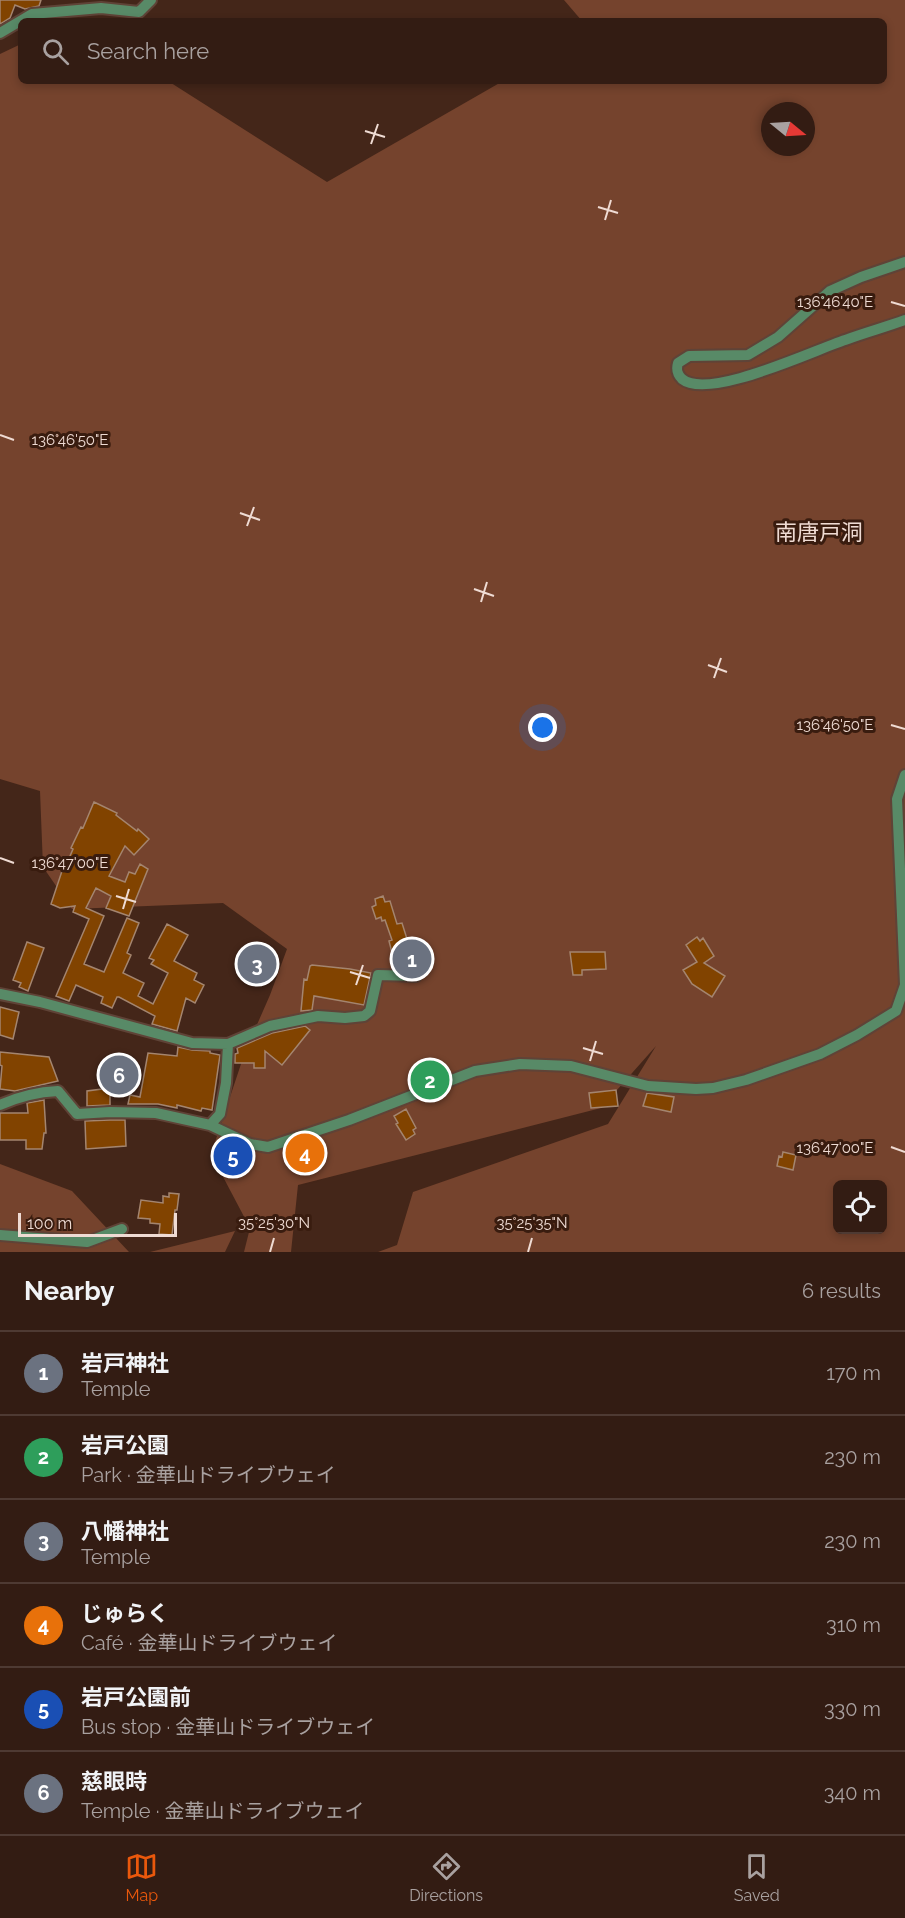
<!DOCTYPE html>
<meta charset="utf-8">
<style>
body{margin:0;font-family:Raleway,"Noto Sans JP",sans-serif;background:#3e2921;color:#f1f3f6}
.controls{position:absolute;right:18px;bottom:18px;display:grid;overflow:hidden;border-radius:9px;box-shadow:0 3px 9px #0003}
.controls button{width:54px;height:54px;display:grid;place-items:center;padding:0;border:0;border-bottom:2px solid #4e3a33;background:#331c13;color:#f1f3f6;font:30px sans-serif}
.compass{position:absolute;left:761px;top:102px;width:54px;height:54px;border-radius:50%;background:#331c13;box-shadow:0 3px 9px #0003;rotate:108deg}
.scale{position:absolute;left:18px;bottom:15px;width:159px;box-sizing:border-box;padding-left:6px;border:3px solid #efdbd3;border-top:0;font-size:16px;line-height:21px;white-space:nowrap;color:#efdbd3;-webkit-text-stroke:4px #391c0f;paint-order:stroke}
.you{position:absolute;left:543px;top:728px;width:21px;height:21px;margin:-15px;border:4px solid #fff;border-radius:50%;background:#1a73e8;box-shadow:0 0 0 9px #1a73e833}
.badge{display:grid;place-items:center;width:39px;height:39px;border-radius:50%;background:#ea580c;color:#fff;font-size:20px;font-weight:700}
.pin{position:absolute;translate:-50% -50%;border:3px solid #fff;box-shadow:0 2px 6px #0006}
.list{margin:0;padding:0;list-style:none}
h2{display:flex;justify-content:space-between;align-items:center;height:78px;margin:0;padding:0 24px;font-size:26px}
h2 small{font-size:20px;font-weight:400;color:#a9a1a0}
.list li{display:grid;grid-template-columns:39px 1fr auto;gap:18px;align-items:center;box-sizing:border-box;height:84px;padding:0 24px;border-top:2px solid #4e3a33}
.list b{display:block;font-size:22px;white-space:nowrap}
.list p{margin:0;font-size:20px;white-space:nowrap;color:#a9a1a0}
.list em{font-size:20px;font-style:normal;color:#a9a1a0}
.icon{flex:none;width:33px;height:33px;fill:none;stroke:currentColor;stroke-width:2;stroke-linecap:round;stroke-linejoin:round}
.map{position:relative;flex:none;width:905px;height:1252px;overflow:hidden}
.search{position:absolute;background:#331c13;box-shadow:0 3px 9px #0003;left:18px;right:18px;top:18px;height:66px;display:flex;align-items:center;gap:15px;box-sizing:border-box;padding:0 21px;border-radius:9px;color:#a9a1a0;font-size:22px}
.sheet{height:582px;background:#331c13}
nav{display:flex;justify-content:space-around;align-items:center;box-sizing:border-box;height:84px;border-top:2px solid #4e3a33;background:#331c13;font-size:16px;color:#a9a1a0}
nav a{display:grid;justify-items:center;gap:3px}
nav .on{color:#ea580c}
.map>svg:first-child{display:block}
.green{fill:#75432d;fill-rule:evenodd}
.building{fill:#814300;stroke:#a4856f;stroke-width:1.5}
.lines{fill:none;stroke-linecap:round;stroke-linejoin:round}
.street-casing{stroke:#5f4337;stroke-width:14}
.street{stroke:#588a67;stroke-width:10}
.ticks{fill:none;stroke:#efdbd3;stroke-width:2}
.labels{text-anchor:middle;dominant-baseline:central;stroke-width:6;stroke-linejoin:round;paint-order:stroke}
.quarter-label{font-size:22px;fill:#efdbd3;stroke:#391c0f}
.ticks-label{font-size:15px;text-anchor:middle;fill:#efdbd3;stroke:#391c0f;stroke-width:6;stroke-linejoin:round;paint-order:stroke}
</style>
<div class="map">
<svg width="905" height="1252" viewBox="0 0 905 1252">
<rect width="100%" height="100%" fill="#442619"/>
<path class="green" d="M564 0H905V1252H378L397 1245 413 1192 608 1124 656 1046 601 1108 298 1185 291 1252H244L250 1228 211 1154 245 1052 270 995 287 949 223 903 72 909 43 867 40 791 0 779V54L21 44V81H168L327 182 503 81H884V21H582ZM770 111H806V147H770ZM838 1184H882V1230H838Z
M0 1164 72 1191 129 1252H0Z
M235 1231 225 1252H150Z"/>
<path class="building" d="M0 0H41L39 6 25 9 15 5 10 18 0 24Z
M94 802 117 813 116 815 137 831 138 829 149 839 134 855 125 846 109 876 125 882 129 872 135 874 140 864 148 869 129 916 106 908 111 896 96 888 86 908 104 916 84 964 104 972 127 918 139 923 127 953 131 955 123 973 144 983 138 996 153 1004 168 973 151 964 154 960 149 958 167 924 188 935 174 961 197 973 194 980 204 985 195 1003 186 998 177 1031 152 1024 155 1016 119 997H117L112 1008 101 1003 103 997 76 985 69 1001 56 996 89 919 73 912 75 906 60 908 51 904 65 862 67 863 73 849 71 848 81 827 83 828Z
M383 896 385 902 390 901 397 924 402 923 413 958 418 957 421 966 415 968H398L396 960 394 961 389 941 392 940 385 920 382 921 381 917 376 919 372 907 376 905 375 899Z
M697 937 700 941 703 938 714 956 704 963 725 976 712 997 692 984 683 970 697 962 686 945Z
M27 942 44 948 28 991 19 987 21 983 13 980Z
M570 952H605L606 969 582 970V975H573Z
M312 965 350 969 371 973 364 1005 314 996 312 1010 301 1011 304 979 307 980 310 966Z
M0 1007 19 1012 13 1039 0 1035Z
M305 1026 310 1030 282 1065 265 1051V1068H254V1063H235V1054L238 1053 237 1048 272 1033Z
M178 1047 192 1050 210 1051V1053L220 1055 212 1110 202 1108 201 1111 177 1105V1108L158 1104H128L130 1095 140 1097 148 1053 177 1056Z
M0 1052 49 1057 58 1081 15 1091 0 1089 2 1066 0 1065Z
M102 1087H110V1105L87 1106V1091L102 1089Z
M616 1090 618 1106 591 1108 589 1093Z
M647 1093 674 1097 671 1112 643 1106Z
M44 1100 46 1133H44L42 1149H26V1140H0V1113H28L27 1103Z
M406 1109 416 1128 413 1130 415 1134 406 1140 396 1124 398 1123 394 1116Z
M110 1120H125L126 1146 86 1149 85 1121Z
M311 1146 315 1160 301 1164 296 1150Z
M783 1152 796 1155 793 1170 777 1166 779 1156 782 1157Z
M169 1193 179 1194 177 1210H175L172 1235 159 1234 160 1224 150 1223V1219L138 1218 141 1200 163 1203V1196L169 1197Z"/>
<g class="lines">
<g class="street-casing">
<path id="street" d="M0 33 32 14 101 8 139 12 151 0
M905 262 861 277 830 291 778 337 748 355 689 356 678 363C676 370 677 374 682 379 709 401 816 349 848 339 867 332 886 327 905 320
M0 994 40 1002 192 1043 228 1044 270 1026 318 1016 345 1018 364 1016 370 1011 378 975 416 976
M0 1105C20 1096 36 1092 58 1091L77 1114 110 1112 156 1113 210 1125 250 1144 268 1147 349 1120 475 1071 520 1064 571 1066 648 1086 696 1089 713 1088 746 1080 820 1054 857 1035 896 1011 905 985 897 799 905 775
M210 1125 220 1114 226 1083 228 1044
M0 1235 87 1242 122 1229"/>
</g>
<use href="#street" class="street"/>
</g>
<path class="ticks" d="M365 131 385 137M371 144 378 124M598 207 618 213M605 220 611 200M891 302 905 306M0 435 14 440M240 513 260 520M247 526 254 507M474 589 494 596M481 602 487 582M708 665 727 672M714 678 721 658M891 725 905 729M0 858 14 863M116 896 136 902M123 909 129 889M350 972 370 978M356 985 363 965M583 1048 603 1054M590 1061 596 1041M891 1147 905 1152M270 1252 274 1238M528 1252 532 1238"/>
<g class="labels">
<g class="quarter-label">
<text x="819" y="532">南唐戸洞</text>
</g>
</g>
<g class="ticks-label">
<text x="835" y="307">136°46'40"E</text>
<text x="70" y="445">136°46'50"E</text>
<text x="835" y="730">136°46'50"E</text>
<text x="70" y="868">136°47'00"E</text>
<text x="835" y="1153">136°47'00"E</text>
<text x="274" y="1228">35°25'30"N</text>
<text x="532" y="1228">35°25'35"N</text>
</g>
</svg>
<div class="controls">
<button><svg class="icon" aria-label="locate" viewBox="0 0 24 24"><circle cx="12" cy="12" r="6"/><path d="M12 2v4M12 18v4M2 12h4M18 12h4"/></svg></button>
</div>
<svg class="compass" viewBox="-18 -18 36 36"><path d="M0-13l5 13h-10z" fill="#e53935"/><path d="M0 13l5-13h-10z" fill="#a9a1a0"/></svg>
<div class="scale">100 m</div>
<div class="you"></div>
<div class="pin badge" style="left:412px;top:959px;background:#6b7280">1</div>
<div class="pin badge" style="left:430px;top:1080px;background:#2e9e5b">2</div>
<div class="pin badge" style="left:257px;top:964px;background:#6b7280">3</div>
<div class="pin badge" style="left:305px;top:1153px;background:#e8710a">4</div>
<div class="pin badge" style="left:233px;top:1156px;background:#1a4fb4">5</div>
<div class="pin badge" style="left:119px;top:1075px;background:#6b7280">6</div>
<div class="search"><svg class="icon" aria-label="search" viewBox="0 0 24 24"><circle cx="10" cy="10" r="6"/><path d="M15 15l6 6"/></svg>Search here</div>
</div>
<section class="sheet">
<h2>Nearby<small>6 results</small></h2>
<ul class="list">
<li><span class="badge" style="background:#6b7280">1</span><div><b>岩戸神社</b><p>Temple</p></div><em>170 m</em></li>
<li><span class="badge" style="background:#2e9e5b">2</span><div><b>岩戸公園</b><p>Park · 金華山ドライブウェイ</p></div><em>230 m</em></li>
<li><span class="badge" style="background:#6b7280">3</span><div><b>八幡神社</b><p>Temple</p></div><em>230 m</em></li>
<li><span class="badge" style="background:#e8710a">4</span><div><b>じゅらく</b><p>Café · 金華山ドライブウェイ</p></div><em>310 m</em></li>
<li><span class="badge" style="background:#1a4fb4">5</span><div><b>岩戸公園前</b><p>Bus stop · 金華山ドライブウェイ</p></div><em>330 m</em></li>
<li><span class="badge" style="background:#6b7280">6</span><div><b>慈眼時</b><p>Temple · 金華山ドライブウェイ</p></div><em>340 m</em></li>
</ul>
</section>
<nav>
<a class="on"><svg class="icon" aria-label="map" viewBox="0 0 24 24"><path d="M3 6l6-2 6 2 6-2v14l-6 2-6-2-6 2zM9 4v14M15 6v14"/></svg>Map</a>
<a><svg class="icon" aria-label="directions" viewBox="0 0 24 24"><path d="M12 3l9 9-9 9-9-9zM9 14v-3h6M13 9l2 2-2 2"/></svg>Directions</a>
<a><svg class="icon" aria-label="saved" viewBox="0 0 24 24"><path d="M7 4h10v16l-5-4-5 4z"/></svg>Saved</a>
</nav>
